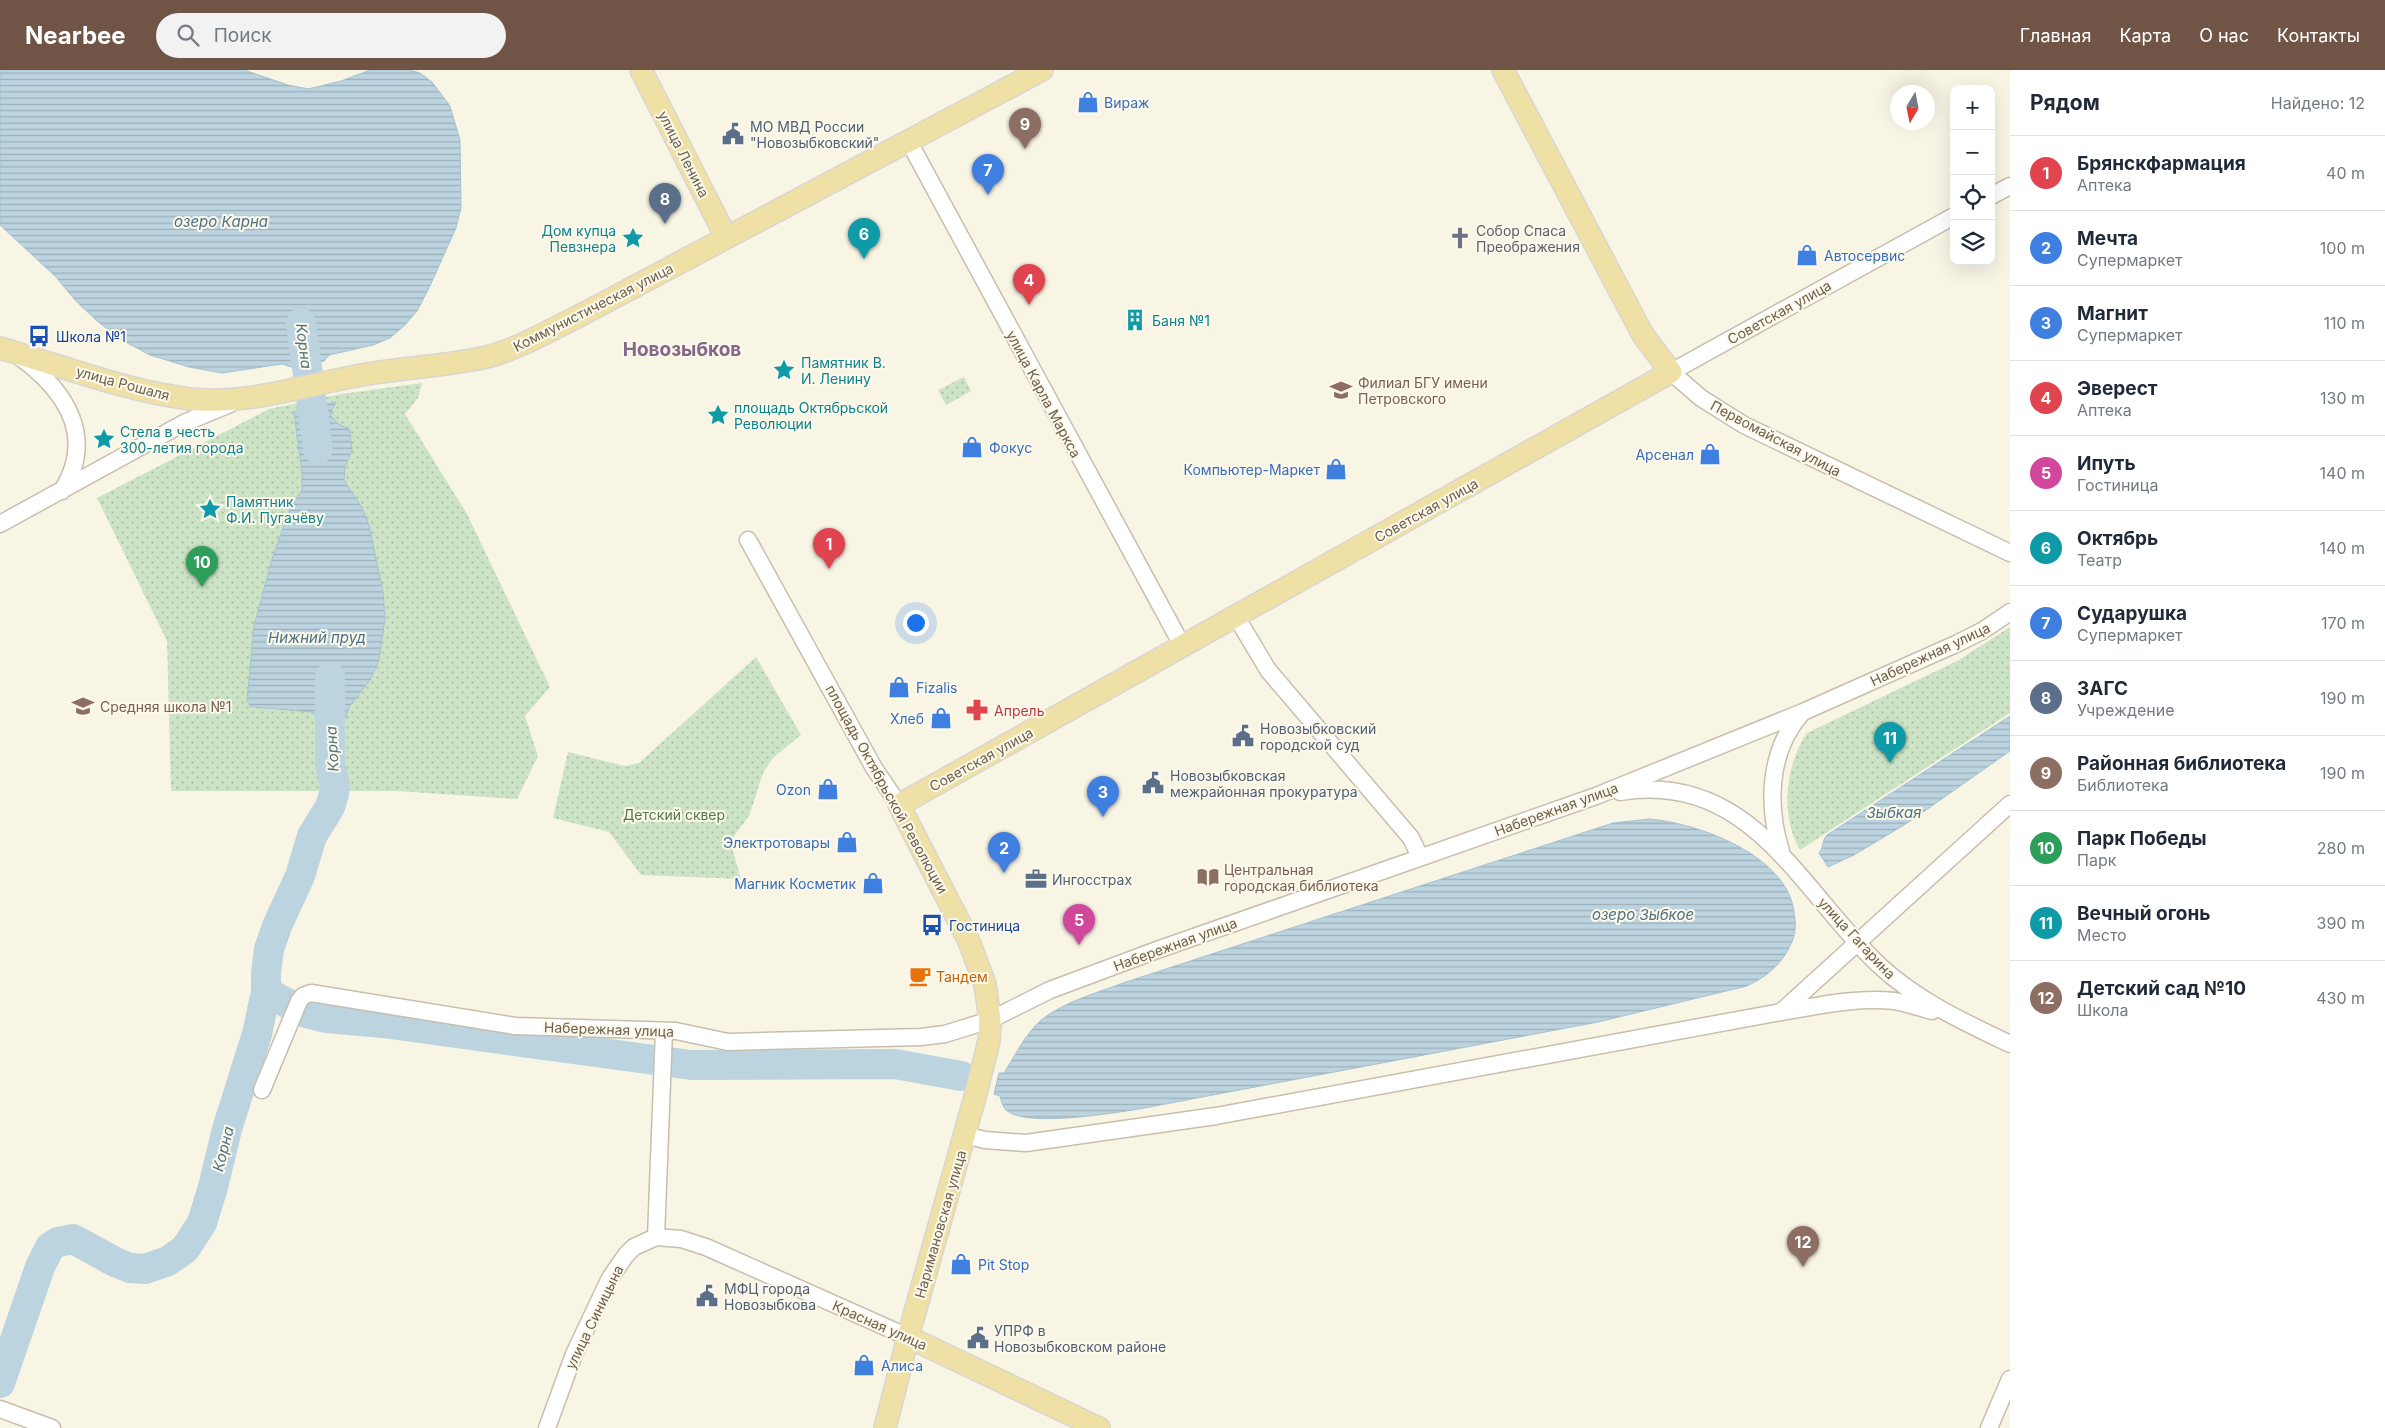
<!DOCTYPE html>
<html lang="ru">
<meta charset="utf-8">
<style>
body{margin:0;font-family:Inter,sans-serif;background:#f2f2f3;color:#1f2937}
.controls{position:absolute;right:15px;top:15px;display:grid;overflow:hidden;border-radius:10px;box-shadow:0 5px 20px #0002}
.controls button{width:45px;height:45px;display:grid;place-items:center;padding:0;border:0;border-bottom:1px solid #e0e1e3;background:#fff;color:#1f2937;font:25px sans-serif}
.compass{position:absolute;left:1890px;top:15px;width:45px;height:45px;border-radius:50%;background:#fff;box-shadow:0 5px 20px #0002;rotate:190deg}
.you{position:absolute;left:915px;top:552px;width:18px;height:18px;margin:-12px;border:4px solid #fff;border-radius:50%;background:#1a73e8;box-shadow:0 0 0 8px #1a73e833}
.badge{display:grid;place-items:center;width:32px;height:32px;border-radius:50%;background:#705547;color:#fff;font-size:16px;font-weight:700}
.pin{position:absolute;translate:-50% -41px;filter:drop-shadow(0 1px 2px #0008)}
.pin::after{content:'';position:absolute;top:26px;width:18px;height:15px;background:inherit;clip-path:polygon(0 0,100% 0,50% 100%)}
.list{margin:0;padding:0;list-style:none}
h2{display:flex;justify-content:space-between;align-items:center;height:65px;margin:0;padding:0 20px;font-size:21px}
h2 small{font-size:16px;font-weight:400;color:#747a83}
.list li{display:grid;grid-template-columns:32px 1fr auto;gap:15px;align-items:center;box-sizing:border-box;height:75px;padding:0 20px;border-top:1px solid #e0e1e3}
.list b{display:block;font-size:19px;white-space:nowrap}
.list p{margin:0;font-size:16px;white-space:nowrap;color:#747a83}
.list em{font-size:16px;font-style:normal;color:#747a83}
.icon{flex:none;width:28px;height:28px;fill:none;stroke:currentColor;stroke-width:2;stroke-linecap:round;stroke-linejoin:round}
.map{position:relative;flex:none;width:2010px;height:1358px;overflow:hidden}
header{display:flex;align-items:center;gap:30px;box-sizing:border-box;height:70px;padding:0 25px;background:#705547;color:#fff}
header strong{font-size:24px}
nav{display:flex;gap:28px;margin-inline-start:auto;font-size:18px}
.search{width:350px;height:45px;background:#f2f2f3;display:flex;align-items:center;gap:12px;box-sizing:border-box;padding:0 18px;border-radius:28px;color:#747a83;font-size:19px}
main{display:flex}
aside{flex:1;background:#fff}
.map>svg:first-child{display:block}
.grass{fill:url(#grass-dots);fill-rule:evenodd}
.water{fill:url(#water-rules);stroke:#a4c1d0}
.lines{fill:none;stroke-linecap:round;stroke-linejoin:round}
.river{stroke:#bcd4e0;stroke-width:30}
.minor-casing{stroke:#c8bead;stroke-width:19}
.major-casing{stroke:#d9d5d1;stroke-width:24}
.minor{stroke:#fff;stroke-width:16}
.major{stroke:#efe1a5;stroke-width:21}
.labels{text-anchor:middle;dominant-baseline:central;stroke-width:4;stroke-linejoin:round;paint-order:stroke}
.shop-label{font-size:14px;fill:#366cbe;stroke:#fcf9eb;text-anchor:start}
.service-label{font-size:14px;fill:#4e5e75;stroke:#fcf9eb;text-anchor:start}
.street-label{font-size:14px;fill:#6e5f4e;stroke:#fcf9eb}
.culture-label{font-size:14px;fill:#0d838f;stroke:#fcf9eb;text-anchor:start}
.worship-label{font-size:14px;fill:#5b616d;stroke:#fcf9eb;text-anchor:start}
.transit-label{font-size:14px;fill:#164399;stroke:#fcf9eb;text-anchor:start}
.education-label{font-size:14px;fill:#785e54;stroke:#fcf9eb;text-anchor:start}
.health-label{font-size:14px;fill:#be3a42;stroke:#fcf9eb;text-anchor:start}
.park-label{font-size:14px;fill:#50794a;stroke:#fcf9eb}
.food-label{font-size:14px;fill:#c56008;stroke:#fcf9eb;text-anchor:start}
.water-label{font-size:15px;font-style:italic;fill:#4e7285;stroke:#fcf9eb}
.district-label{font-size:19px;font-weight:bold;fill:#85668b;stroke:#fcf9eb}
</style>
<header>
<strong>Nearbee</strong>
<div class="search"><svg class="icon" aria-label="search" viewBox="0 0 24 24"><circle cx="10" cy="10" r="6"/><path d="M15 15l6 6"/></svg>Поиск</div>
<nav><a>Главная</a><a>Карта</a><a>О нас</a><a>Контакты</a></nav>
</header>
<main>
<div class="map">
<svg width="2010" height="1358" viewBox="0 0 2010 1358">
<defs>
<pattern id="grass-dots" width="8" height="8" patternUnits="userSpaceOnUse" patternTransform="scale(1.25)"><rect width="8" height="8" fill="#cce4c5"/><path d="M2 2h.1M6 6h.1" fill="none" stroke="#aabca2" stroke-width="1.8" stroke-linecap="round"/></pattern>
<pattern id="water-rules" width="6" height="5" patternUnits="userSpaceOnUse" patternTransform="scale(1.25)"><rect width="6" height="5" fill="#bcd4e0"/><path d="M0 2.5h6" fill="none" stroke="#9dafb8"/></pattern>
</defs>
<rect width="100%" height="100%" fill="#f9f5e5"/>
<path class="grass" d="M964 307 971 321 946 335 938 320Z
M422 313 418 328 405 344 467 444 550 617 525 646 538 686 517 729 396 721H171L167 571 97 428 269 339 341 324ZM336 332 330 344 337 353 350 360 352 380 345 397 344 410 369 455 383 522 385 548 379 590 349 637V640L317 646 311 642 255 637 250 636 247 631 254 556 272 489 290 438 302 420V404L294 342Z
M2010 557V643L1800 780C1780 747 1785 695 1807 663L1959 590Z
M756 587 801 665 773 688 763 703 749 746 730 771 741 809 641 805 609 762 553 748 568 682 625 696 639 693Z"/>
<path class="water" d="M0 0H244L288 15 308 19 341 11 370 0H409L420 3 432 12 450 36 460 70 461 138 456 158 429 218 417 241 405 255 390 268 373 275 329 285 324 291 292 297 282 294 222 303 189 297 150 285 120 269 96 250 75 230 56 207 0 155Z
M336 332 330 344 337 353 350 360 352 380 345 397 344 410 362 438 369 455 383 522 385 548 379 590 370 610 349 637 346 647 317 646 311 642 255 637 250 636 247 631 254 556 272 489 290 438 302 420V404L294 342Z
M2010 646V681L1909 752 1854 785 1828 797 1819 783C1824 777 1822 770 1827 765Z
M1649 749C1698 753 1787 785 1794 842 1796 853 1796 861 1792 872 1782 894 1768 906 1747 916L1598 952 1139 1039C1113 1043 1025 1058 1006 1040 1003 1037 1001 1030 1000 1026L994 1024 999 1003H1004C1014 987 1023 969 1036 955 1056 934 1099 922 1126 912L1613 753Z"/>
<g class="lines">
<path class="river" d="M301 253 318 379
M266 922 306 943 326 948 383 953 691 995 895 994 961 1006
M0 1313 40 1197 50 1177 58 1172 73 1169 115 1192 130 1198 145 1199 168 1191 185 1179 202 1153 213 1117 227 1059 257 964 266 922V903L269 879 277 856 300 806 312 766 330 737 334 724 335 716 330 694V607"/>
<g class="minor-casing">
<path id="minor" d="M908 70 1183 577
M1991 126 2010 116
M1954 146 1671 302 1701 328 1744 355 2010 483
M20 287C66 321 96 367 62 421
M0 454 184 353 230 334
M748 470 874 698 899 735
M1237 548 1268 600 1411 768 1420 787
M1620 722C1751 700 1801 822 1880 896 1918 931 1964 952 2010 974
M1781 781C1767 736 1768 682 1801 644
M1781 942C1818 936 1856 927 1894 931 1907 933 1920 938 1932 941
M262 1020 299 931 303 926 311 923 515 956 676 961 728 972 921 967 945 964 990 950 1050 920 1157 880 1596 726 1803 642 1956 574 1982 561 2010 542
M965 1065 985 1070 1026 1073 1216 1046 1781 942 2010 734
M656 1167 681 1169 706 1177 908 1267
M0 1339 52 1358
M547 1358 574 1284 610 1208 626 1185 634 1177 656 1167 664 961
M1989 1358 2010 1309"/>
</g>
<g class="major-casing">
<path id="major" d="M641 0 726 167
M0 278C62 296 126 321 190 329 244 335 299 317 351 307 394 298 439 297 482 288 518 280 550 260 583 244L1042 0
M908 1267 1099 1358
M885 1358 908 1267 975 1027 989 971 990 950 985 914 968 869 899 735 1671 302 1643 265 1503 0"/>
</g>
<use href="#minor" class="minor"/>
<use href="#major" class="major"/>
</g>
<defs>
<g id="shop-bare" transform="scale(1.725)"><path d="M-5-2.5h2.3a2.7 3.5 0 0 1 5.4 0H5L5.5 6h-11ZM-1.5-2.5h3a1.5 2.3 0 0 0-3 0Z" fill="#3f7fe0" stroke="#fcf9eb" stroke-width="2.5" paint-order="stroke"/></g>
<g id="civic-bare" transform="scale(1.725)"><path d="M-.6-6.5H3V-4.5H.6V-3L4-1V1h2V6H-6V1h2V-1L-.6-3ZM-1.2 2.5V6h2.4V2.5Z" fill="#5c6f8a" stroke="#fcf9eb" stroke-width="2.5" paint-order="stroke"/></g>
<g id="sight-bare" transform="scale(1.725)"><path d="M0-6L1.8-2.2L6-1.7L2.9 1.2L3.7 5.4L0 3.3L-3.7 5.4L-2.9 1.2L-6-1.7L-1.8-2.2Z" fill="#0f9aa8" stroke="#fcf9eb" stroke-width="2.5" paint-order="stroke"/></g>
<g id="church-bare" transform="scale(1.725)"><path d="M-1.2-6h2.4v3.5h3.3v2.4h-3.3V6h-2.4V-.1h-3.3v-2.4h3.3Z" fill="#6b7280" stroke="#fcf9eb" stroke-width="2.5" paint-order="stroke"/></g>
<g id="building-bare" transform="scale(1.725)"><path d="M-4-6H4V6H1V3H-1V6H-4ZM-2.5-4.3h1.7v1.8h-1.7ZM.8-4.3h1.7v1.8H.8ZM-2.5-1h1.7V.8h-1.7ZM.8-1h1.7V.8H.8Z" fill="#0f9aa8" stroke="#fcf9eb" stroke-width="2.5" paint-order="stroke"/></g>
<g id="bus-bare" transform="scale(1.725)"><path d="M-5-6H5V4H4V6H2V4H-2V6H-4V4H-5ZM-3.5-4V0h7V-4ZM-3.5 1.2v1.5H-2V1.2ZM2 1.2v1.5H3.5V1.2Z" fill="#1a4fb4" stroke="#fcf9eb" stroke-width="2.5" paint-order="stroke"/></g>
<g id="university-bare" transform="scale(1.725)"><path d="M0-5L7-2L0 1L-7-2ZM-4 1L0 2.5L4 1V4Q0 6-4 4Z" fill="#8d6e63" stroke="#fcf9eb" stroke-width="2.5" paint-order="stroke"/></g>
<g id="school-bare" transform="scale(1.725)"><path d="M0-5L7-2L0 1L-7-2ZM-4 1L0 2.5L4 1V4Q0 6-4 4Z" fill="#8d6e63" stroke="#fcf9eb" stroke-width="2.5" paint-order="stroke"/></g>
<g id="pharmacy-bare" transform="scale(1.725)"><path d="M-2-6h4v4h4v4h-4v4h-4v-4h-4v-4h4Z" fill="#e0444e" stroke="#fcf9eb" stroke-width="2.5" paint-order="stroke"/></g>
<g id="library-bare" transform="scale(1.725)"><path d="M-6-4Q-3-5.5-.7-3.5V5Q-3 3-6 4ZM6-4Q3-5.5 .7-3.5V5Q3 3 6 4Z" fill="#8d6e63" stroke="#fcf9eb" stroke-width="2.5" paint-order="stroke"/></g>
<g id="office-bare" transform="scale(1.725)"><path d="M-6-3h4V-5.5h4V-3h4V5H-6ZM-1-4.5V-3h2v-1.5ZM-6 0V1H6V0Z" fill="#5c6f8a" stroke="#fcf9eb" stroke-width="2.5" paint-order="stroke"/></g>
<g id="cafe-bare" transform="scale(1.725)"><path d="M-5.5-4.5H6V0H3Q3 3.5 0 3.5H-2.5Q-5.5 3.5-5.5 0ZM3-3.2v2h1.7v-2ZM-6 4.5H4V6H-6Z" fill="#e8710a" stroke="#fcf9eb" stroke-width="2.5" paint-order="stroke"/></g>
</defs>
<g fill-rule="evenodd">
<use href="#shop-bare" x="1088" y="32"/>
<use href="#civic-bare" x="733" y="64"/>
<use href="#sight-bare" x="633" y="168"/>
<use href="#church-bare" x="1460" y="168"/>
<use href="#shop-bare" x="1807" y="185"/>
<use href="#building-bare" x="1135" y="250"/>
<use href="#bus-bare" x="39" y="266"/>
<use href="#sight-bare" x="784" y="300"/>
<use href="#university-bare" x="1341" y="320"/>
<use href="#sight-bare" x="718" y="345"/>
<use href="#sight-bare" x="104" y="369"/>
<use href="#shop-bare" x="972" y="377"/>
<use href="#shop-bare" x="1710" y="384"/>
<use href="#shop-bare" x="1336" y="399"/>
<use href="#sight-bare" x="210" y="439"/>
<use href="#shop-bare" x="899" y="617"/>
<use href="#school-bare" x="83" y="636"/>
<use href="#pharmacy-bare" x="977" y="640"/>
<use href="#shop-bare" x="941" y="648"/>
<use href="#civic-bare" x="1243" y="666"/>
<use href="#civic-bare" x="1153" y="713"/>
<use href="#shop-bare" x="828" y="719"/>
<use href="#shop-bare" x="847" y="772"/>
<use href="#library-bare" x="1208" y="807"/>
<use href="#office-bare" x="1036" y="809"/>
<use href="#shop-bare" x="873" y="813"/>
<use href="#bus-bare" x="932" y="855"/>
<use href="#cafe-bare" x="920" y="906"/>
<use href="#shop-bare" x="961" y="1194"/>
<use href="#civic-bare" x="707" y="1226"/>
<use href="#civic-bare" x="978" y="1268"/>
<use href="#shop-bare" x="864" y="1295"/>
</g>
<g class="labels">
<g class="shop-label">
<text x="1104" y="32">Вираж</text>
<text x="1824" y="185">Автосервис</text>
<text x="989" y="377">Фокус</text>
<text x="1694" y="384" text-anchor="end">Арсенал</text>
<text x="1320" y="399" text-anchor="end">Компьютер-Маркет</text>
<text x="916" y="617">Fizalis</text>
<text x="924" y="648" text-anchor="end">Хлеб</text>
<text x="811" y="719" text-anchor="end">Ozon</text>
<text x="830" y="772" text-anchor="end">Электротовары</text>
<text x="856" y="813" text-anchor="end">Магник Косметик</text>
<text x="978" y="1194">Pit Stop</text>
<text x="881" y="1295">Алиса</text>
</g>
<g class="service-label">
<text x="750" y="56">МО МВД России<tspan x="750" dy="16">"Новозыбковский"</tspan></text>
<text x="1260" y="658">Новозыбковский<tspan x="1260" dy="16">городской суд</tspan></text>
<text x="1170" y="705">Новозыбковская<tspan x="1170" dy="16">межрайонная прокуратура</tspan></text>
<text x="1052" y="809">Ингосстрах</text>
<text x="724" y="1218">МФЦ города<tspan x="724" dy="16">Новозыбкова</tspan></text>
<text x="994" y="1260">УПРФ в<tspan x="994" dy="16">Новозыбковском районе</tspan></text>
</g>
<g class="street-label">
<text transform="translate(684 84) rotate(63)">улица Ленина</text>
<text transform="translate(593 237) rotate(-27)">Коммунистическая улица</text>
<text transform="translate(1779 242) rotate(-29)">Советская улица</text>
<text transform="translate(123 313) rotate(15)">улица Рошаля</text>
<text transform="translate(1044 324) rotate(62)">улица Карла Маркса</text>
<text transform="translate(1776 368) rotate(28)">Первомайская улица</text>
<text transform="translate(1426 440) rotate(-29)">Советская улица</text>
<text transform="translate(1930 584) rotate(-25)">Набережная улица</text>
<text transform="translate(981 689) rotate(-29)">Советская улица</text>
<text transform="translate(887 719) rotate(61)">площадь Октябрьской Революции</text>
<text transform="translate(1556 739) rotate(-20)">Набережная улица</text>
<text transform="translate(1857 868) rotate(47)">улица Гагарина</text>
<text transform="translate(1175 874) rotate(-20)">Набережная улица</text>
<text transform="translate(609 959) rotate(2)">Набережная улица</text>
<text transform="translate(940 1154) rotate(-74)">Наримановская улица</text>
<text transform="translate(594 1247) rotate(-64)">улица Синицына</text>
<text transform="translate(880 1255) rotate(24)">Красная улица</text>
</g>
<g class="culture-label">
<text x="616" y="160" text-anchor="end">Дом купца<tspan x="616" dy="16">Певзнера</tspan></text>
<text x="1152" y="250">Баня №1</text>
<text x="801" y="292">Памятник В.<tspan x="801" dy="16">И. Ленину</tspan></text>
<text x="734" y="337">площадь Октябрьской<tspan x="734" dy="16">Революции</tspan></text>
<text x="120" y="361">Стела в честь<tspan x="120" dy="16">300-летия города</tspan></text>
<text x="226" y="431">Памятник<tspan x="226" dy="16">Ф.И. Пугачёву</tspan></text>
</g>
<g class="worship-label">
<text x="1476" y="160">Собор Спаса<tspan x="1476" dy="16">Преображения</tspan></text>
</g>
<g class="transit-label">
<text x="56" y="266">Школа №1</text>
<text x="949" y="855">Гостиница</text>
</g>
<g class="education-label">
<text x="1358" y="312">Филиал БГУ имени<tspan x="1358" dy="16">Петровского</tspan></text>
<text x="100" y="636">Средняя школа №1</text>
<text x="1224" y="799">Центральная<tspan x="1224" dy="16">городская библиотека</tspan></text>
</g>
<g class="health-label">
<text x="994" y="640">Апрель</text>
</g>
<g class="park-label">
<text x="674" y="744">Детский сквер</text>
</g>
<g class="food-label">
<text x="936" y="906">Тандем</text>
</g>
<g class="water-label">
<text x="221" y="151">озеро Карна</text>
<text transform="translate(304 276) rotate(83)">Корна</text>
<text x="317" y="567">Нижний пруд</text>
<text transform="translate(332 679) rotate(-93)">Корна</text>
<text x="1894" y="742">Зыбкая</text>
<text x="1643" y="844">озеро Зыбкое</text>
<text transform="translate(223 1079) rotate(-76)">Корна</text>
</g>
<g class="district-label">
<text x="682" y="279">Новозыбков</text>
</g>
</g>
</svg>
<div class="controls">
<button>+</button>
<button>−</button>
<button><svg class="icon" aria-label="locate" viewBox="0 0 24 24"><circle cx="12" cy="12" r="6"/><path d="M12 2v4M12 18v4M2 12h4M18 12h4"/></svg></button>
<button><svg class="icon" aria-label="layers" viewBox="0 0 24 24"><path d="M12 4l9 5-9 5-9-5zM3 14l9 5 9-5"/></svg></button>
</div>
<svg class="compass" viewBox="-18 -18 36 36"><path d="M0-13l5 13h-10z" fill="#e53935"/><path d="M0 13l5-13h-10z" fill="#747a83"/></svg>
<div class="you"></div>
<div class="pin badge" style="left:829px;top:499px;background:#e0444e">1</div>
<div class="pin badge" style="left:1004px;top:803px;background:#3f7fe0">2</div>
<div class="pin badge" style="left:1103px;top:747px;background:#3f7fe0">3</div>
<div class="pin badge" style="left:1029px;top:235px;background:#e0444e">4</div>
<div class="pin badge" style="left:1079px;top:875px;background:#d1479c">5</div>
<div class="pin badge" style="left:864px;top:189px;background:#0f9aa8">6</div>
<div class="pin badge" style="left:988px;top:125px;background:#3f7fe0">7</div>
<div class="pin badge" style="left:665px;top:154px;background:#5c6f8a">8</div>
<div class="pin badge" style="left:1025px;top:79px;background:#8d6e63">9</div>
<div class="pin badge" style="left:202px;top:517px;background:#2e9e5b">10</div>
<div class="pin badge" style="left:1890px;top:693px;background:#0f9aa8">11</div>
<div class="pin badge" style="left:1803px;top:1197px;background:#8d6e63">12</div>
</div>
<aside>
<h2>Рядом<small>Найдено: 12</small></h2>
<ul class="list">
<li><span class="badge" style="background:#e0444e">1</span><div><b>Брянскфармация</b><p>Аптека</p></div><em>40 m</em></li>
<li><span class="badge" style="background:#3f7fe0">2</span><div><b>Мечта</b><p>Супермаркет</p></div><em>100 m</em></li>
<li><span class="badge" style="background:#3f7fe0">3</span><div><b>Магнит</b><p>Супермаркет</p></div><em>110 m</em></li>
<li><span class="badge" style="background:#e0444e">4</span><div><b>Эверест</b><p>Аптека</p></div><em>130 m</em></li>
<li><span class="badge" style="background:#d1479c">5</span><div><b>Ипуть</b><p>Гостиница</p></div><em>140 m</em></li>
<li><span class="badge" style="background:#0f9aa8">6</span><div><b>Октябрь</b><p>Театр</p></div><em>140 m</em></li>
<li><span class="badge" style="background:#3f7fe0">7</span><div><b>Сударушка</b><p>Супермаркет</p></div><em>170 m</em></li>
<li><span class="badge" style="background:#5c6f8a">8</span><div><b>ЗАГС</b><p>Учреждение</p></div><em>190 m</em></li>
<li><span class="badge" style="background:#8d6e63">9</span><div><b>Районная библиотека</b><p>Библиотека</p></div><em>190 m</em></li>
<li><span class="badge" style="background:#2e9e5b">10</span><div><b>Парк Победы</b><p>Парк</p></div><em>280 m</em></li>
<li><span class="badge" style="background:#0f9aa8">11</span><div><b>Вечный огонь</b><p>Место</p></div><em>390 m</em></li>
<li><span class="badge" style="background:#8d6e63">12</span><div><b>Детский сад №10</b><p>Школа</p></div><em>430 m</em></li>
</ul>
</aside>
</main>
